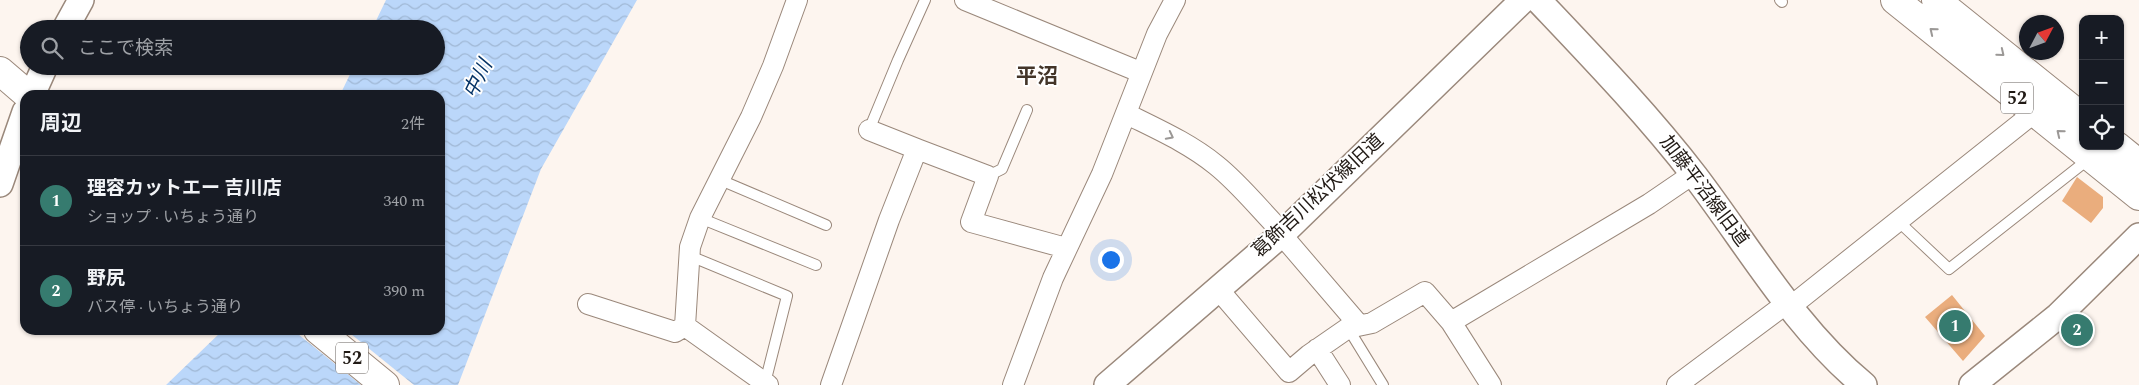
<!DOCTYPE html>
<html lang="ja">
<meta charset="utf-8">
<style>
body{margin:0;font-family:Spectral,"Noto Sans JP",serif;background:#20242c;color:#f1f3f6}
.controls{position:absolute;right:15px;top:15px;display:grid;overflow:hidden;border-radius:10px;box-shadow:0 1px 4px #0004}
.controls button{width:45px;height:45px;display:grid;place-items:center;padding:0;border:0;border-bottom:1px solid #363941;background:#171b24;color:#f1f3f6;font:25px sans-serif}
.compass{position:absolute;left:2019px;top:15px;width:45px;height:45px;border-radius:50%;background:#171b24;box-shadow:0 1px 4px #0004;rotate:49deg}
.you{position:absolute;left:1110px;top:259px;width:18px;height:18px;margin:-12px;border:4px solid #fff;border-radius:50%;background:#1a73e8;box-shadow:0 0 0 8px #1a73e833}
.badge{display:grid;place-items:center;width:32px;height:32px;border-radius:50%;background:#367b6f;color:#fff;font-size:16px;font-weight:700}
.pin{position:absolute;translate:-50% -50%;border:2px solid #fff;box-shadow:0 1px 5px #0006}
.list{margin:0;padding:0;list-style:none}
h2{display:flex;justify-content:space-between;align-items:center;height:65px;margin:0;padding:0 20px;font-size:21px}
h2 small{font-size:16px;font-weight:400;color:#9ea1a6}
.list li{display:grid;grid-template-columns:32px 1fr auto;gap:15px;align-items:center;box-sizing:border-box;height:90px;padding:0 20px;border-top:1px solid #363941}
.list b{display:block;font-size:19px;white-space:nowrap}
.list p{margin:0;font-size:16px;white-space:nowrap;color:#9ea1a6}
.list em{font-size:16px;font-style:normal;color:#9ea1a6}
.icon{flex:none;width:28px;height:28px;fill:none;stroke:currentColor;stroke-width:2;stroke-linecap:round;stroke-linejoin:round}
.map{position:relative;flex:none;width:2139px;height:385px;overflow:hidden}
.search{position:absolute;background:#171b24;box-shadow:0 1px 4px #0004;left:20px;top:20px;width:425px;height:55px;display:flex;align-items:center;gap:12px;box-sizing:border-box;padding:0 18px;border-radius:28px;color:#9ea1a6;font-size:19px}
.panel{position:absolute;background:#171b24;box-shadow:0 1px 4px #0004;left:20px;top:90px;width:425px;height:245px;border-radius:15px}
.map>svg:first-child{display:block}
.water{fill:url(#water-waves)}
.pier{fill:#fdf5ef}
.building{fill:#eaad7d}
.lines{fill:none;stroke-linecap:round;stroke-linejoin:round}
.service-casing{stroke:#9a887b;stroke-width:12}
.minor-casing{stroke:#9a887b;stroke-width:22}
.tertiary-casing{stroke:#9a887b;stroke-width:28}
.primary-casing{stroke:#9a887b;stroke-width:30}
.service{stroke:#fff;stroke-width:10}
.minor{stroke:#fff;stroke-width:20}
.tertiary{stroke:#fff;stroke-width:25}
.primary{stroke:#fff;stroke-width:28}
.oneway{stroke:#9b9896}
.labels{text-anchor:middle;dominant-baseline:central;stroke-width:4;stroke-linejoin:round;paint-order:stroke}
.shield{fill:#fff;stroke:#645f5b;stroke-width:1}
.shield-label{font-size:18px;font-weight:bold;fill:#211a15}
.street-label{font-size:19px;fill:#211a15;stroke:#fff}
.water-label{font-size:20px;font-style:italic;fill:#063467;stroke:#fff}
.quarter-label{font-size:21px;font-weight:bold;fill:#433529;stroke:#fff}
</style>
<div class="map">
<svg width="2139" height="385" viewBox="0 0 2139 385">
<defs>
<pattern id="water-waves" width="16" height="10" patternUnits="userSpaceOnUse" patternTransform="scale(1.25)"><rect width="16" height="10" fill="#bbd7fa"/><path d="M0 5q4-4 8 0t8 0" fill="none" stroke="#a0b8d5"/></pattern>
</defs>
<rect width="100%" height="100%" fill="#fdf5ef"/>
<path class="water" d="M386 0H637L541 169 458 385H166L223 330H440V95H340L354 66H436V29H372Z"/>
<path class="pier" d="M293 330H346L414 385H361Z"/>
<path class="building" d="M2077 177 2103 197V208L2091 223 2062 201Z
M1952 295 1985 336 1963 361 1925 317Z"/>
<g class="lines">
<g class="service-casing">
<path id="service" d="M1780 0 1782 2
M869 130 898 60 925 0
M988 176 1002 169 1027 110
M718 179 826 225
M700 218 816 265
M1898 221 1949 269 2090 158
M690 256 787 296 765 383
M1348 328 1383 385"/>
</g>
<g class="minor-casing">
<path id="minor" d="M965 0 1140 72
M1127 114C1157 129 1189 143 1216 165 1240 184 1261 211 1283 233
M917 149 988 176 971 222 1066 248
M1281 234 1359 325
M1218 289 1289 372 1309 355 1348 328 1372 323 1425 292 1451 322 1491 385
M588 304 675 332 685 326
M1790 307 2035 112
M1451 322 1649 204 1693 174
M1317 349 1340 385
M768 385 685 326 690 247 700 218 751 117 773 66 797 0
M831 385 889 220 917 149 869 130
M1013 385 1053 278 1102 174 1157 34 1175 0
M1677 385 1787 303"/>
</g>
<g class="tertiary-casing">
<path id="tertiary" d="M1538 0C1592 57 1647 114 1695 176 1749 247 1795 328 1864 385
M65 29 81 0
M32 95 45 66
M0 184 25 112
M1107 385 1283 233 1523 0
M1972 385 2058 316 2139 236"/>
</g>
<g class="primary-casing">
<path id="primary" d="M1895 0 2139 196
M1936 0 2083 118
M0 71 28 95
M2117 146 2139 164
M318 330 385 385"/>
</g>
<use href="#service" class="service"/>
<use href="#minor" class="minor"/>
<use href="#tertiary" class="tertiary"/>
<use href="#primary" class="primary"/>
</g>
<defs><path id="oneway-chevron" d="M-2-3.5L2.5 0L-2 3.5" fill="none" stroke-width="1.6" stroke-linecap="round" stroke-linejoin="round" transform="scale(1.25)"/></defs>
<g class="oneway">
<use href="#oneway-chevron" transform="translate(1933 31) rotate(-141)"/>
<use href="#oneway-chevron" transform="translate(2001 53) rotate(39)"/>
<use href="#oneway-chevron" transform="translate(2060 133) rotate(-141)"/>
<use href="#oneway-chevron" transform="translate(1170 136) rotate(27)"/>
</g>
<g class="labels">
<g class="shield">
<rect x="2001" y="82.5" width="32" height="31" rx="4"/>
<rect x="336" y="342.5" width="32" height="31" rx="4"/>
</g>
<g class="shield-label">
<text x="2017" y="98">52</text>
<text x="352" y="358">52</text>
</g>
<g class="street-label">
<text transform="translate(1704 191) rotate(53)">加藤平沼線旧道</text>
<text transform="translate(1318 196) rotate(-43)">葛飾吉川松伏線旧道</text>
</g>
<g class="water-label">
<text transform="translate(478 79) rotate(-64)">中川</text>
</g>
<g class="quarter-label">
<text x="1037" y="77">平沼</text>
</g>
</g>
</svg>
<div class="controls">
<button>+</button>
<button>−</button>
<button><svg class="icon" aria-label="locate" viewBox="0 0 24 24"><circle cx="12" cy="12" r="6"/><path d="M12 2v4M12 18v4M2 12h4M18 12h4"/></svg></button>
</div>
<svg class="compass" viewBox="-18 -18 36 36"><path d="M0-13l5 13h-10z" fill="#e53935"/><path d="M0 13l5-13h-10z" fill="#9ea1a6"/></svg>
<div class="you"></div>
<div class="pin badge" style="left:1955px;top:326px">1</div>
<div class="pin badge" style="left:2077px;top:330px">2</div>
<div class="search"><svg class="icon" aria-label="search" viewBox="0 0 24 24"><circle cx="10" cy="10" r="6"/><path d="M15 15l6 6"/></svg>ここで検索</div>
<section class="panel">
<h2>周辺<small>2件</small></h2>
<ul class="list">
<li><span class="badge">1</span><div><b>理容カットエー 吉川店</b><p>ショップ · いちょう通り</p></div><em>340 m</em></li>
<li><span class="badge">2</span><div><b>野尻</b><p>バス停 · いちょう通り</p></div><em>390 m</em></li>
</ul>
</section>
</div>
